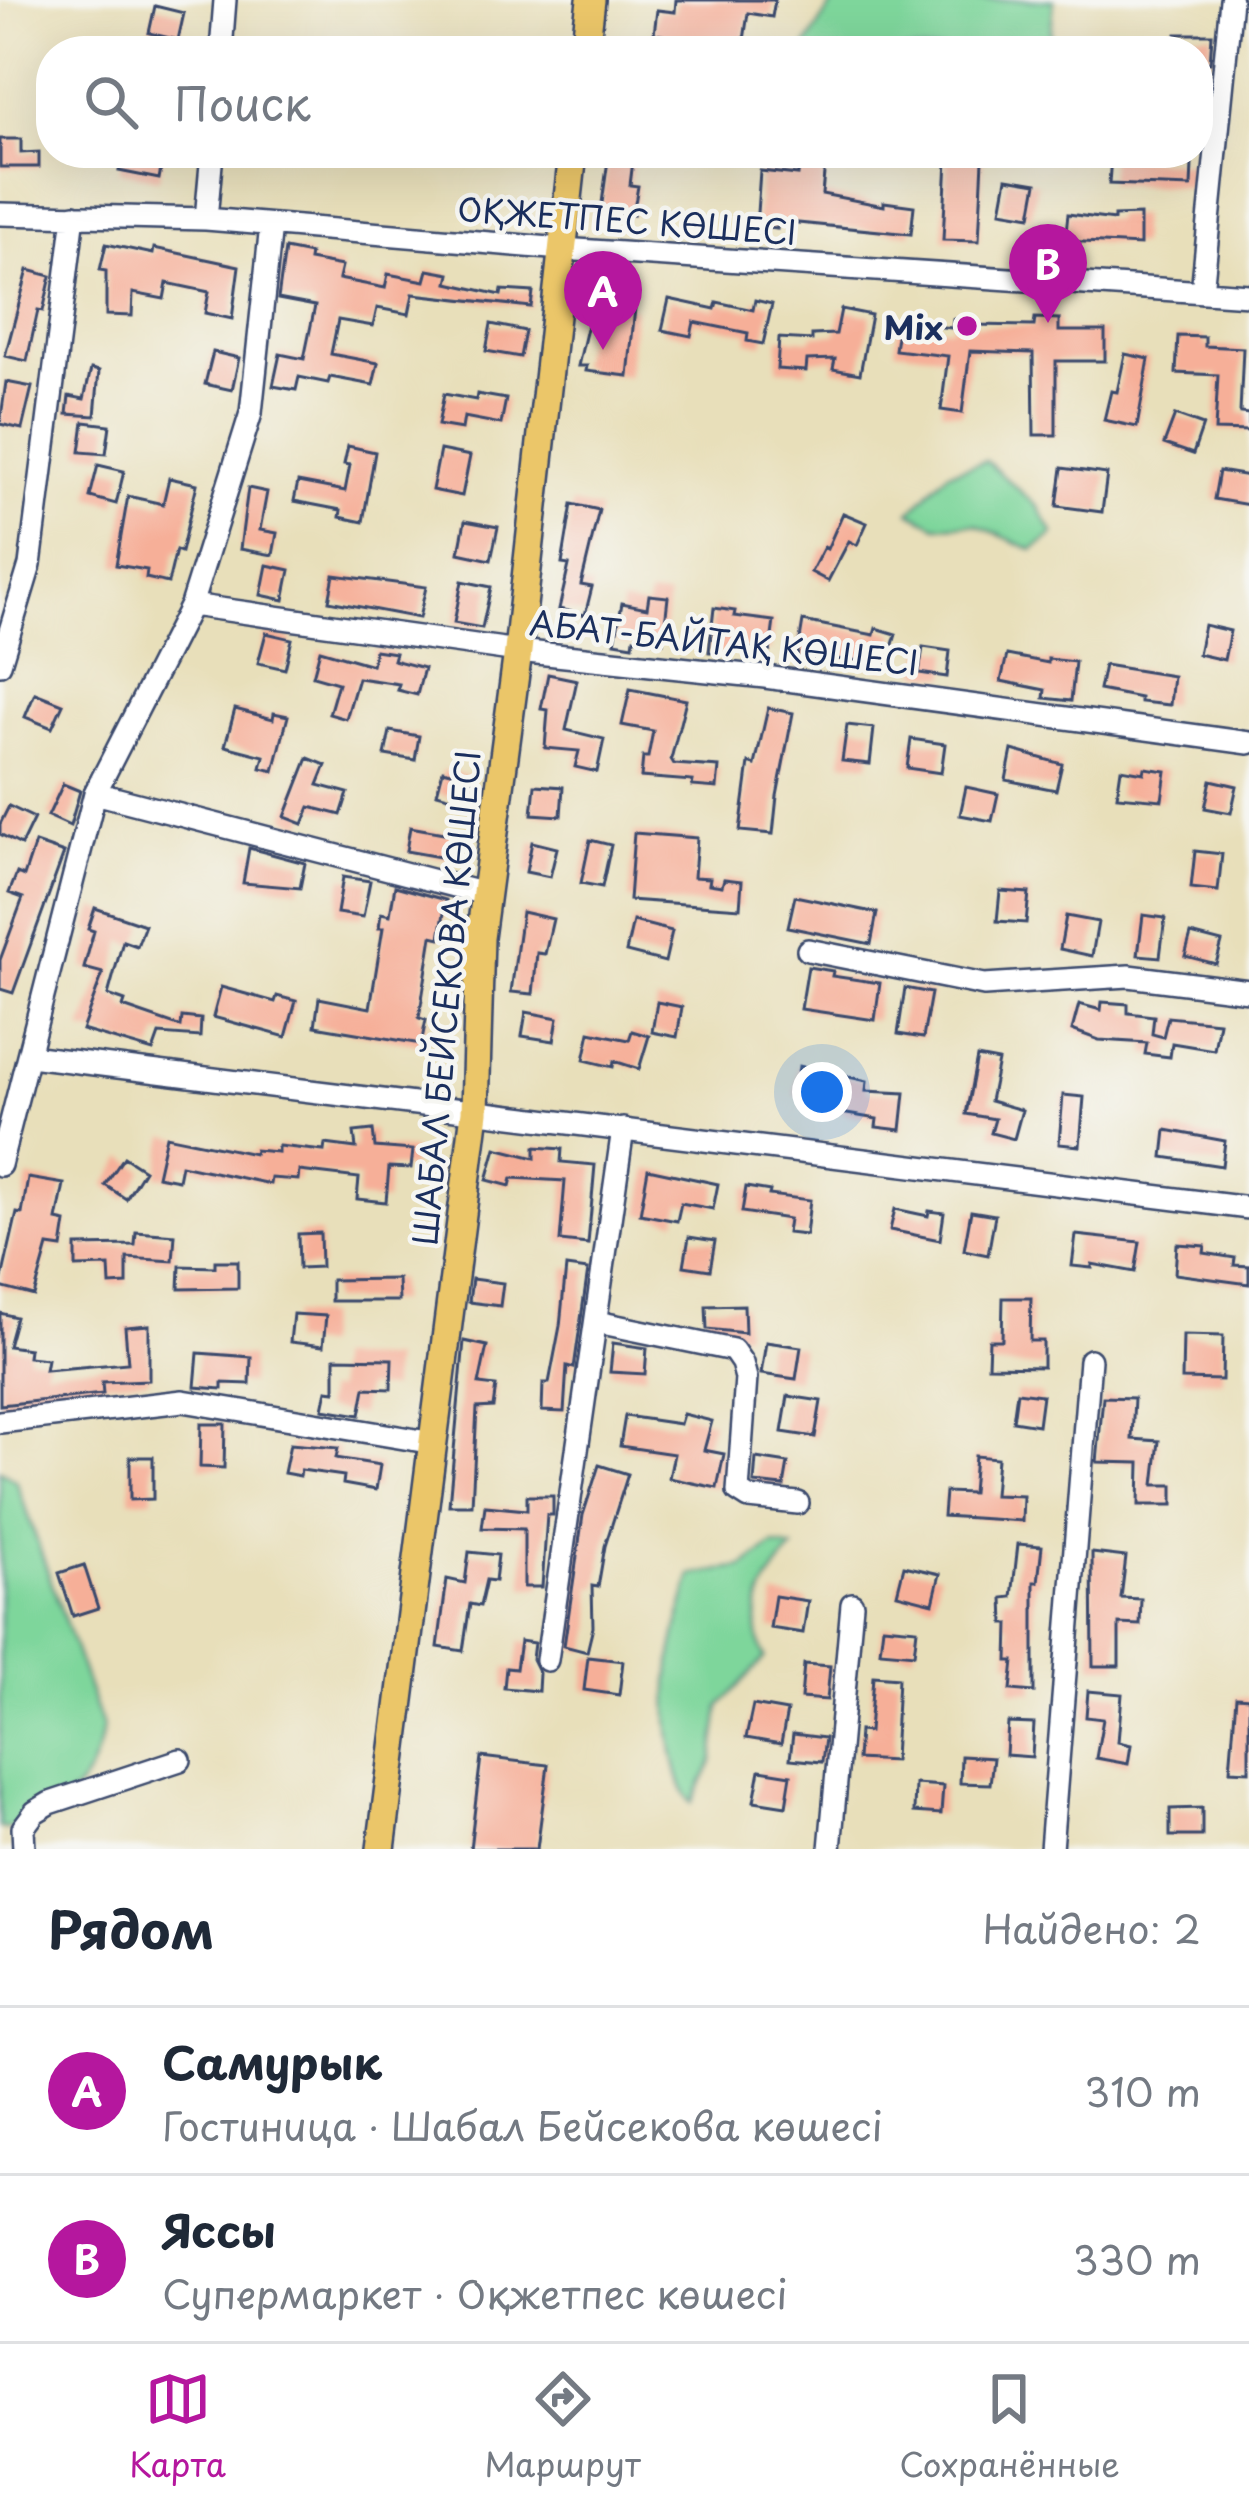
<!DOCTYPE html>
<html lang="ru">
<meta charset="utf-8">
<style>
body{margin:0;font-family:"Playpen Sans",sans-serif;background:#f6f6f7;color:#1f2937}
.you{position:absolute;left:822px;top:1092px;width:42px;height:42px;margin:-30px;border:9px solid #fff;border-radius:50%;background:#1a73e8;box-shadow:0 0 0 18px #1a73e833}
.badge{display:grid;place-items:center;width:78px;height:78px;border-radius:50%;background:#b5179e;color:#fff;font-size:39px;font-weight:700}
.pin{position:absolute;translate:-50% -99px;filter:drop-shadow(0 3px 6px #0008)}
.pin::after{content:'';position:absolute;top:63px;width:42px;height:36px;background:inherit;clip-path:polygon(0 0,100% 0,50% 100%)}
.list{margin:0;padding:0;list-style:none}
h2{display:flex;justify-content:space-between;align-items:center;height:156px;margin:0;padding:0 48px;font-size:51px}
h2 small{font-size:39px;font-weight:400;color:#747a83}
.list li{display:grid;grid-template-columns:78px 1fr auto;gap:36px;align-items:center;box-sizing:border-box;height:168px;padding:0 48px;border-top:3px solid #e0e1e3}
.list b{display:block;font-size:45px;white-space:nowrap}
.list p{margin:0;font-size:39px;white-space:nowrap;color:#747a83}
.list em{font-size:39px;font-style:normal;color:#747a83}
.icon{flex:none;width:66px;height:66px;fill:none;stroke:currentColor;stroke-width:2;stroke-linecap:round;stroke-linejoin:round}
.map{position:relative;flex:none;width:1249px;height:1849px;overflow:hidden}
.search{position:absolute;background:#fff;box-shadow:0 12px 48px #0002;left:36px;right:36px;top:36px;height:132px;display:flex;align-items:center;gap:30px;box-sizing:border-box;padding:0 42px;border-radius:48px;color:#747a83;font-size:45px}
.sheet{height:492px;background:#fff}
nav{display:flex;justify-content:space-around;align-items:center;box-sizing:border-box;height:168px;border-top:3px solid #e0e1e3;background:#fff;font-size:33px;color:#747a83}
nav a{display:grid;justify-items:center;gap:6px}
nav .on{color:#b5179e}
.map>svg:first-child{display:block}
.green{fill:#7ed69b;stroke:#4c827c;stroke-width:3}
.building{fill:#f6af98}
.lines{fill:none;stroke-linecap:round;stroke-linejoin:round}
.minor-casing{stroke:#3a496c;stroke-width:26}
.major-casing{stroke:#3a496c;stroke-width:32}
.minor{stroke:#fff;stroke-width:21}
.major{stroke:#ebc669;stroke-width:27}
.poi-dot{fill:#b5179e;stroke:#f6f6f2;stroke-width:4.5}
.labels{text-anchor:middle;dominant-baseline:central;stroke-width:9;stroke-linejoin:round;paint-order:stroke}
.street-label{font-size:33px;fill:#1b2f5e;stroke:#f6f6f2}
.poi-label{font-size:33px;font-weight:bold;fill:#1b2f5e;stroke:#f6f6f2;text-anchor:end}
</style>
<div class="map">
<svg width="1249" height="1849" viewBox="0 0 1249 1849">
<rect width="100%" height="100%" fill="#f6f6f2"/>
<filter id="ink" filterUnits="userSpaceOnUse"><feTurbulence type="fractalNoise" baseFrequency=".00833" numOctaves="2"/><feDisplacementMap in="SourceGraphic" scale="24" xChannelSelector="R" yChannelSelector="G"/><feConvolveMatrix kernelMatrix="1 2 1 2 8 2 1 2 1" color-interpolation-filters="sRGB"/></filter>
<filter id="wash" filterUnits="userSpaceOnUse"><feTurbulence type="fractalNoise" baseFrequency=".004" numOctaves="4" result="noise"/><feDisplacementMap in="SourceGraphic" scale="48" xChannelSelector="R" yChannelSelector="G"/><feGaussianBlur stdDeviation="2.7" result="paint"/><feColorMatrix in="noise" values="0 0 0 0 0 0 0 0 0 0 0 0 0 0 0 0 0 1.4 0 .05"/><feComposite in="paint" operator="in"/></filter>
<g filter="url(#wash)">
<rect width="100%" height="100%" fill="#e8dfba"/>
<path class="green" d="M835 0H1054L1049 51H807L806 46Z
M986 461 1038 507 1054 534 1033 550 975 524 937 526 910 512 948 472Z
M0 1470 16 1481 102 1727C94 1789 62 1809 7 1829L0 1828Z
M773 1545 793 1549C763 1582 746 1614 765 1658L720 1706 713 1760 692 1803C679 1787 677 1771 673 1751 661 1689 674 1635 692 1575L743 1567Z"/>
<g id="blocks">
<path class="building" d="M676 0H775L772 17 748 13 743 47 654 34 657 10 675 12Z
M155 6 184 13 178 40 149 33Z
M1176 34H1212L1210 63H1198V51H1176Z
M0 139H21V153L39 152V167H0Z
M123 153H164L159 179 119 171Z
M609 153H634L630 185 638 186 633 215 601 210Z
M800 153H826L822 194 884 206V202L914 206 911 234 777 221V229L756 227 760 171 798 175Z
M1111 156 1192 164 1191 187 1109 184Z
M947 159 983 160 979 241 943 240Z
M1007 178 1037 183 1031 216 1001 211Z
M1068 214 1114 220V216L1140 215V245L1065 241Z
M106 244 153 254 154 248 239 266 232 319 205 313 209 292 167 283 164 299 133 293 132 316 106 315V271L100 270Z
M285 249 310 254 309 260 342 266 339 279 385 288 388 274 425 281 428 270 450 274 448 283 501 295 502 290 533 292 531 307 413 294 409 314 377 308 373 326 338 320 331 354 378 363 373 385 330 377 328 383 299 377 296 390 273 386 280 354 304 359 315 306 278 299Z
M28 270 51 276 43 311 38 310 27 361 5 356Z
M669 299 715 309 717 302 753 310 755 300 772 304 763 344 747 341 748 333 694 322 691 336 662 330Z
M598 304 635 308 628 376 586 371 587 366H578L588 324 596 325Z
M841 309 871 315 860 374 833 369 835 359 807 360 806 371 777 369 779 338 812 340V335L836 334Z
M1035 318 1059 319V331H1105V361H1056V435H1034L1033 353 970 351 962 413 941 410 948 356 895 350 899 322 952 328 953 319 974 321 973 325 1034 326Z
M491 324 525 331 520 357 486 351Z
M1178 336 1205 337V346L1243 348 1240 413 1249 414V431L1215 430 1218 375 1176 373Z
M213 352 239 358 232 390 205 384Z
M1125 354 1149 359 1137 427 1104 420 1111 391 1117 392Z
M91 369 99 371 95 416 67 414 69 396 84 399Z
M6 382 32 387 22 429 0 424Z
M444 394 476 400 477 394 506 399 501 424 464 417 462 429 438 425Z
M1175 415 1203 425 1193 454 1164 444Z
M84 422 110 425 106 454 80 452Z
M348 446 375 452 363 522 340 517 341 510 294 501 298 482 345 491 350 465 344 464Z
M440 450 470 456 462 496 432 490Z
M98 465 124 471 116 504 90 497Z
M1062 468 1107 474 1102 512 1057 506Z
M1219 471 1249 476V505L1214 499Z
M169 478 197 484 181 552 176 550 168 583 146 578 147 570 116 565 128 496 163 504Z
M248 488 267 492 260 530 277 533 273 555 240 549Z
M572 504 599 510 581 585 592 587 585 615 559 609 569 565 562 564Z
M843 513 867 523 857 545 849 541 828 581 811 572 824 547 827 549Z
M465 521 498 527 491 560 459 553Z
M267 565 290 570 284 600 261 595Z
M334 575 426 587 419 618 329 601Z
M462 581 491 587 482 628 454 623Z
M649 595 668 597 663 642 634 638 633 645 615 642 622 603 647 608Z
M714 608 735 611 734 616 774 621 770 651 731 646 730 654 709 652Z
M803 621 874 635 876 628 896 634 886 669 855 660 797 658Z
M1204 625 1230 631 1224 660 1198 654Z
M266 633 292 639 285 669 258 663Z
M923 647 950 651 947 677 919 673Z
M320 650 372 665 375 650 395 653 393 660 424 668 417 695 397 690 399 684 358 678 346 719 329 714 338 683 313 676Z
M1007 655 1048 663V659L1075 662 1071 701 1044 698 1045 690 1001 681Z
M1104 665 1173 676 1170 705 1140 702V698L1099 690Z
M548 674 577 680 566 730 604 739 597 772 575 767 579 751 545 748 548 710 541 709Z
M630 689 686 700 671 759 674 764 719 767 717 788 692 786 693 781 641 777 643 757H648L653 731 622 725Z
M35 693 63 704 52 728 25 717Z
M768 708 793 713 777 796 773 834 740 831 749 763 755 765Z
M235 709 273 719 274 713 288 716 274 771 261 768 264 756 225 746Z
M847 725 874 728 870 764 842 761Z
M390 731 419 736 415 760 385 755Z
M911 739 945 744 941 773 907 768Z
M1012 750 1062 764 1056 790 1006 780Z
M308 758 326 765 318 785 348 793 341 815 310 807 303 824 285 817Z
M1145 768 1166 771 1162 800 1117 796 1121 769 1144 773Z
M443 770 472 777 466 801 437 793Z
M1211 780 1237 786 1231 813 1205 808Z
M63 784 80 791 70 826 48 816Z
M535 785 563 787 561 816 532 814Z
M966 787 998 794 992 821 960 815Z
M9 806 34 818 21 845 0 834V824Z
M410 827 455 835 451 859 406 851Z
M634 833 697 838 694 877 710 878 709 884 722 886 724 879 742 881 740 908 629 900Z
M590 840 611 845 602 887 581 883Z
M532 842 557 848 550 877 526 872Z
M35 843 64 853 13 993 0 989V960L23 898 9 893 17 873 24 876Z
M249 848 305 863 300 888 243 883Z
M1195 851 1222 854 1218 891 1191 888Z
M343 877 370 881 363 917 337 913Z
M395 886 446 900 440 938 432 936 419 1018 426 1020 421 1044 315 1026 319 998 370 1008 383 928H379L381 913 390 915Z
M1000 891 1029 893 1026 923 997 921Z
M795 896 877 913 871 944 788 927Z
M95 908 145 925 137 946 123 941 108 995 125 1001 123 1007 181 1027 182 1017 201 1019 200 1037 159 1034 153 1051 82 1030 103 973 84 968 94 931 88 929Z
M522 912 553 919 545 954 537 953 533 994 511 992Z
M1143 915 1165 918 1160 957 1138 955Z
M1066 916 1098 922 1092 956 1060 949Z
M633 921 672 931 665 962 626 952Z
M1191 934 1222 942 1216 964 1185 956Z
M808 967 833 971 832 976 880 983 875 1020 801 1009Z
M221 987 275 1002 277 996 296 1001 286 1037 213 1017Z
M905 988 931 993 923 1038 898 1034Z
M657 1002 682 1007 677 1037 652 1032Z
M1102 1002 1128 1004V1013L1154 1016 1152 1034 1163 1037 1168 1017 1219 1022 1214 1050 1172 1043 1170 1057 1145 1054 1147 1043 1099 1040 1072 1030 1079 1004 1101 1010Z
M526 1012 558 1018 554 1041 522 1036Z
M632 1031 649 1036 639 1069 614 1061 613 1067 584 1060 590 1032 629 1040Z
M977 1057 998 1061 990 1101 1022 1110 1014 1139 991 1133 995 1119 966 1114Z
M799 1066 867 1081 866 1091 905 1093 901 1130 876 1127 877 1119 841 1113 843 1100 795 1095Z
M1063 1095 1084 1097 1080 1146 1059 1144Z
M373 1130 375 1147 413 1150 411 1168 389 1167 386 1202 357 1199 359 1178 299 1171 298 1180 271 1178 270 1184 181 1165 178 1180 157 1176 166 1136 254 1154 255 1150 278 1152V1146L324 1151 325 1144 356 1148 354 1132Z
M1166 1130 1225 1141 1222 1166 1163 1157Z
M535 1147 562 1149 561 1162 595 1165 588 1244 560 1241 565 1181 512 1178 510 1186 487 1180 496 1148 535 1158Z
M124 1157 144 1170 126 1199 105 1185Z
M648 1169 718 1184 713 1209 681 1203 677 1221 640 1214Z
M28 1178 64 1184 57 1220 66 1222 62 1248 48 1246 34 1296 0 1287 17 1213 22 1214Z
M746 1187 770 1191 769 1195 810 1200 806 1235 787 1233 789 1219 742 1212Z
M895 1209 928 1216 929 1211 944 1213 940 1240 890 1230Z
M971 1211 995 1215 988 1255 964 1250Z
M136 1232 175 1235 173 1261 127 1258V1284L110 1285 109 1266 76 1267V1246L135 1245Z
M320 1233 321 1267 299 1268 298 1234Z
M1076 1235 1140 1242 1135 1272 1092 1264V1268L1072 1266Z
M689 1237 715 1241 710 1270 684 1266Z
M1177 1244 1205 1246 1204 1253 1235 1258 1234 1265 1249 1266V1284L1175 1274Z
M215 1261H238V1288L179 1289 180 1266 215 1267Z
M566 1267 588 1270 574 1368 567 1366 564 1412 542 1411 543 1383H549L560 1326Z
M398 1279 399 1301H331V1280Z
M472 1279 503 1283 500 1306 469 1302Z
M1003 1298H1031L1030 1341H1043V1367L988 1366 989 1340H1002Z
M744 1305 745 1333 707 1329 706 1306Z
M0 1313 16 1317 8 1346 29 1349 28 1357 47 1359 45 1370 128 1363 125 1327 149 1325V1380L102 1382 103 1394 0 1405Z
M293 1314 326 1316 323 1346 290 1342Z
M1183 1335 1223 1336 1222 1380 1182 1379Z
M464 1341 487 1346 479 1384 496 1386 493 1407 477 1408 472 1505H449Z
M766 1342 801 1347 796 1379 761 1374Z
M613 1343 647 1348 645 1374 610 1372Z
M198 1353 251 1357 250 1384 222 1383V1389L195 1387Z
M335 1358 392 1359 391 1389 365 1388 360 1415 323 1409 327 1390 335 1391Z
M1017 1392 1042 1395 1038 1425 1013 1421Z
M788 1396 821 1401 815 1437 782 1432Z
M1103 1397 1134 1398 1132 1439 1159 1441 1154 1485H1173V1505H1139L1140 1463 1097 1462Z
M683 1414 712 1421 704 1450 724 1454 717 1488 669 1478 674 1454 620 1446 625 1416 680 1424Z
M201 1424H225L224 1468 200 1467Z
M290 1444 338 1448 336 1458 380 1465 376 1490 343 1484 344 1476 301 1470 300 1476 284 1473Z
M975 1456 997 1458 994 1495 1023 1496 1022 1521 943 1516 945 1492 972 1493Z
M130 1457H153V1499L130 1500Z
M756 1458 788 1463 784 1486 754 1483Z
M599 1465 628 1474 605 1546 598 1587 592 1586 593 1627 587 1652 564 1646 583 1515Z
M527 1496H553V1515H547L542 1587H524V1529L482 1528 485 1506 527 1510Z
M1018 1544 1042 1546 1038 1582H1034V1692L1011 1690 1014 1661H1008L1009 1624H1004L1003 1598 1012 1597Z
M469 1552 498 1555 495 1581 486 1580 480 1606 470 1604 463 1651 438 1647 447 1579 465 1583Z
M1092 1553 1126 1557 1121 1598 1141 1599 1140 1625 1119 1624V1666H1093Z
M84 1565 98 1608 73 1616 59 1573Z
M904 1566 940 1574 933 1603 897 1594Z
M775 1596 808 1601 803 1633 770 1628Z
M883 1626 917 1629 914 1654 880 1651Z
M520 1641 534 1643 532 1659 539 1673 538 1691 504 1688 506 1668 516 1669Z
M588 1657 623 1661 619 1695 584 1690Z
M804 1664 830 1666 827 1700 801 1698Z
M873 1676 898 1678 894 1761 857 1759 859 1731 869 1732Z
M1088 1691 1122 1694 1118 1742 1131 1745 1128 1764 1096 1758 1103 1719 1086 1717Z
M1236 1697 1249 1698V1771L1230 1770Z
M753 1705 787 1711 781 1744 746 1738Z
M1008 1723 1034 1724 1032 1757 1006 1755Z
M793 1734 825 1738 822 1762 790 1759Z
M961 1756 993 1758 990 1784 960 1783Z
M481 1757 548 1765 537 1849H470Z
M760 1770 791 1775 786 1806 754 1801Z
M915 1784 943 1786 941 1814 914 1812Z
M1202 1808V1836H1170V1809Z"/>
</g>
</g>
<g filter="url(#ink)">
<use href="#blocks" fill-opacity="0" stroke="#3a496c" stroke-width="3"/>
<g class="lines">
<g class="minor-casing">
<path id="minor" d="M221 51 225 0
M0 214 206 219 562 249 1249 295
M206 219 212 153
M1202 292 1231 0
M191 605 518 651 765 677 1249 743
M0 664 30 565 74 215
M95 793 485 894
M808 950 984 985 1129 976 1249 991
M30 1056 1249 1208
M0 1165 95 793 191 605 251 413 271 225
M597 1322 733 1350 742 1363 746 1378 738 1491 749 1498 798 1503
M0 1422 183 1401 434 1443
M547 1660 623 1129
M24 1849 23 1828 35 1812 50 1803 180 1760
M830 1849 852 1604
M1051 1849 1090 1360"/>
</g>
<g class="major-casing">
<path id="major" d="M585 51 591 0
M381 1849 475 1112 480 938 518 651 573 153"/>
</g>
<use href="#minor" class="minor"/>
<use href="#major" class="major"/>
</g>
</g>
<circle class="poi-dot" cx="967" cy="326" r="12"/>
<g class="labels">
<g class="street-label">
<text transform="translate(627 219) rotate(4)">ОҚЖЕТПЕС КӨШЕСІ</text>
<text transform="translate(724 641) rotate(6)">АБАТ-БАЙТАҚ КӨШЕСІ</text>
<text transform="translate(445 998) rotate(-85)">ШАБАЛ БЕЙСЕКОВА КӨШЕСІ</text>
</g>
<g class="poi-label">
<text x="943" y="326">Mix</text>
</g>
</g>
</svg>
<div class="you"></div>
<div class="pin badge" style="left:603px;top:350px">A</div>
<div class="pin badge" style="left:1048px;top:323px">B</div>
<div class="search"><svg class="icon" aria-label="search" viewBox="0 0 24 24"><circle cx="10" cy="10" r="6"/><path d="M15 15l6 6"/></svg>Поиск</div>
</div>
<section class="sheet">
<h2>Рядом<small>Найдено: 2</small></h2>
<ul class="list">
<li><span class="badge">A</span><div><b>Самурык</b><p>Гостиница · Шабал Бейсекова көшесі</p></div><em>310 m</em></li>
<li><span class="badge">B</span><div><b>Яссы</b><p>Супермаркет · Оқжетпес көшесі</p></div><em>330 m</em></li>
</ul>
</section>
<nav>
<a class="on"><svg class="icon" aria-label="map" viewBox="0 0 24 24"><path d="M3 6l6-2 6 2 6-2v14l-6 2-6-2-6 2zM9 4v14M15 6v14"/></svg>Карта</a>
<a><svg class="icon" aria-label="directions" viewBox="0 0 24 24"><path d="M12 3l9 9-9 9-9-9zM9 14v-3h6M13 9l2 2-2 2"/></svg>Маршрут</a>
<a><svg class="icon" aria-label="saved" viewBox="0 0 24 24"><path d="M7 4h10v16l-5-4-5 4z"/></svg>Сохранённые</a>
</nav>
